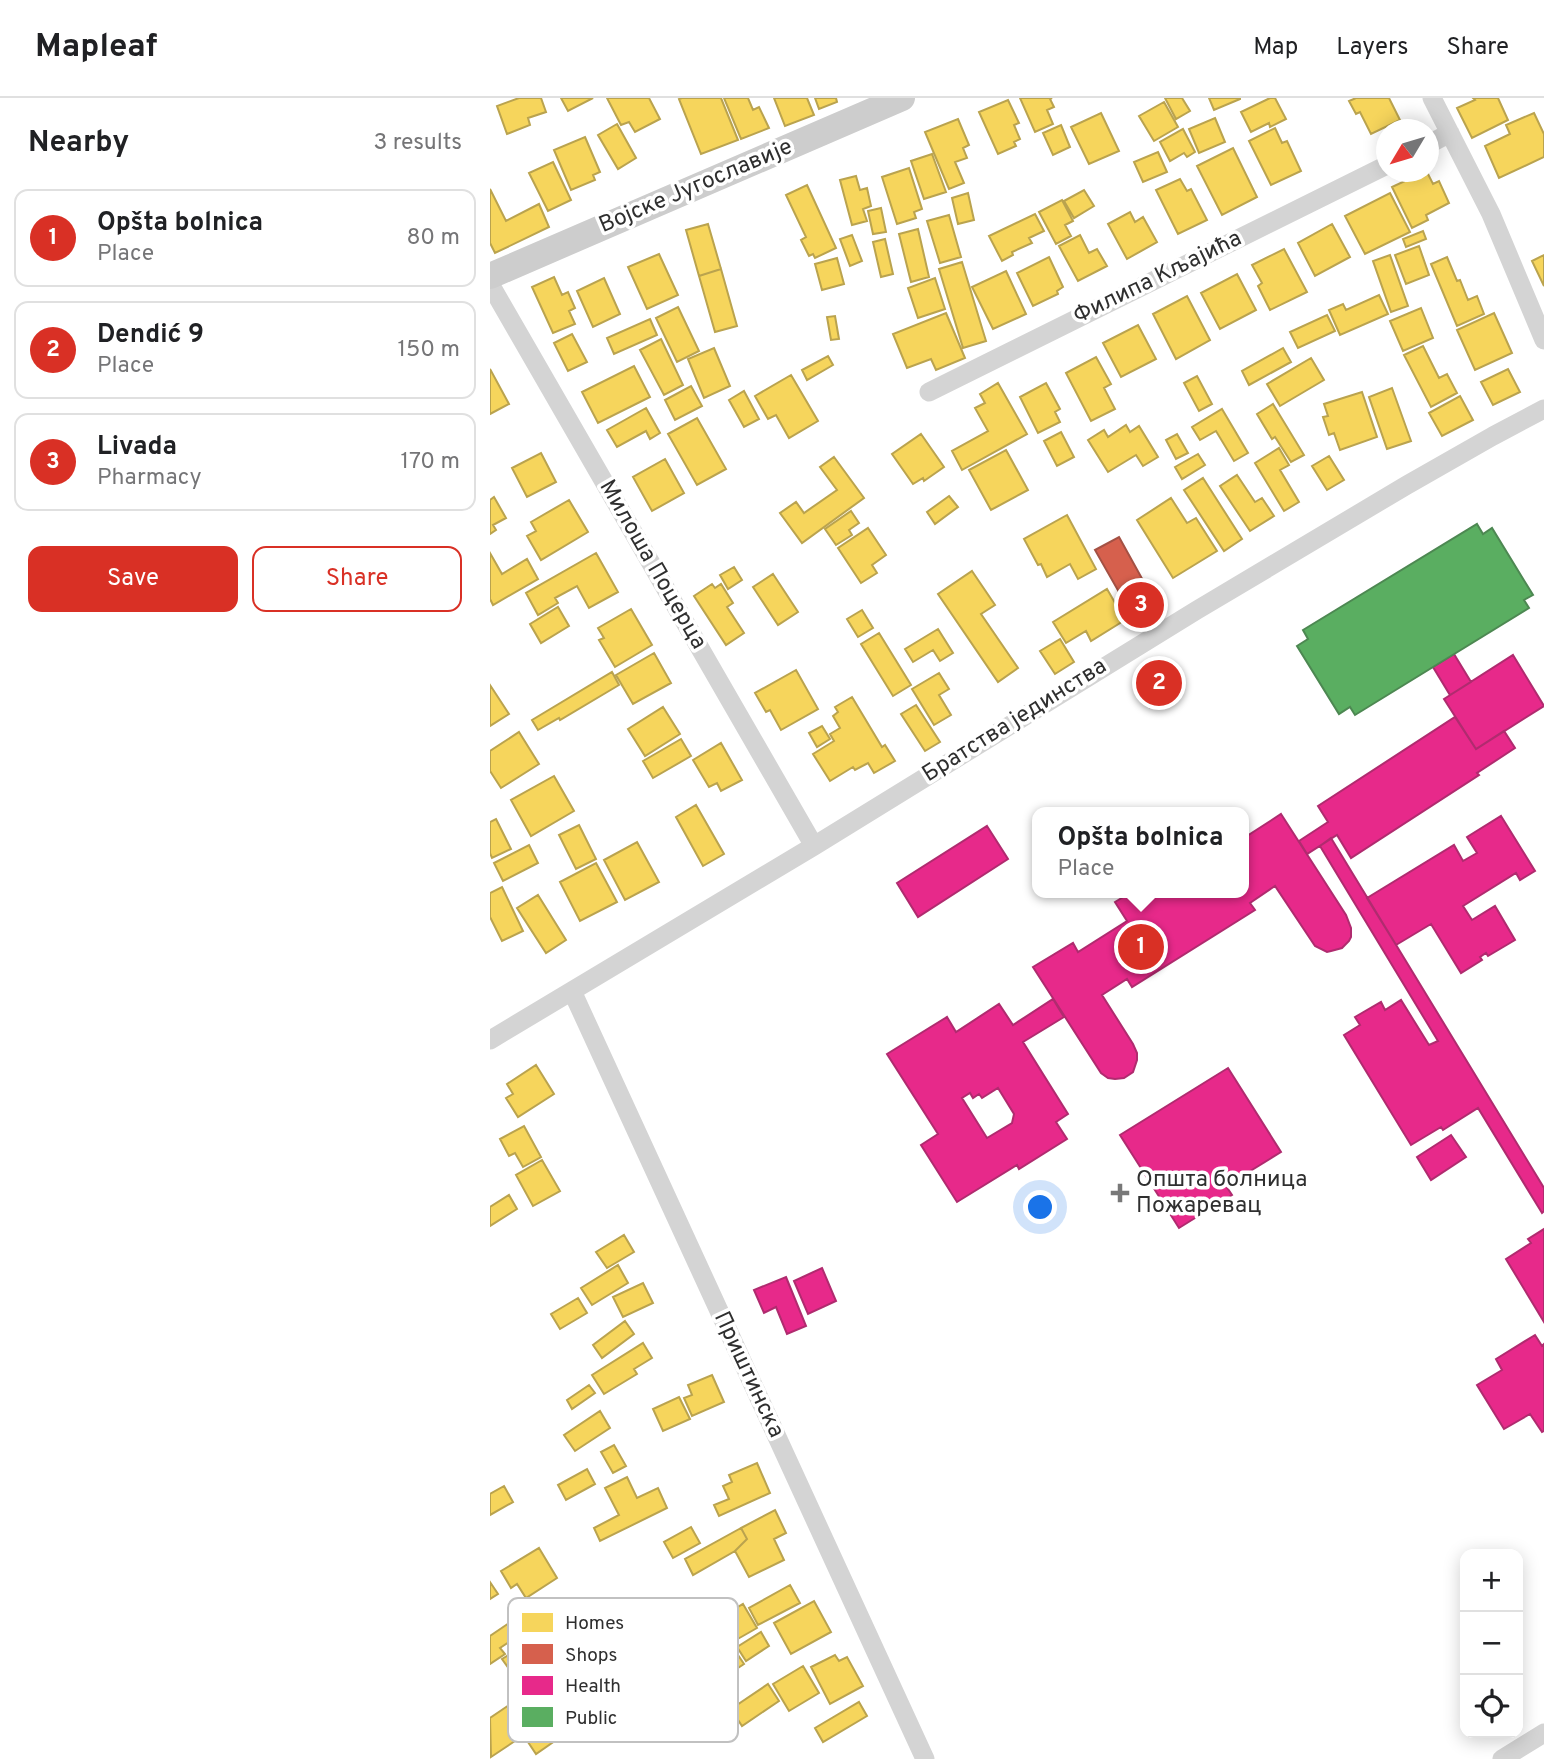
<!DOCTYPE html>
<meta charset="utf-8">
<style>
body{margin:0;font-family:Overpass,sans-serif;background:#f2f2f2;color:#202124}
.controls{position:absolute;right:21px;bottom:21px;display:grid;overflow:hidden;border-radius:14px;box-shadow:0 4px 18px #0003}
.controls button{width:63px;height:63px;display:grid;place-items:center;padding:0;border:0;border-bottom:2px solid #e0e0e0;background:#fff;color:#202124;font:35px sans-serif}
.compass{position:absolute;left:886px;top:21px;width:63px;height:63px;border-radius:50%;background:#fff;box-shadow:0 4px 18px #0003;rotate:232deg}
.you{position:absolute;left:551px;top:1110px;width:24px;height:24px;margin:-18px;border:5px solid #fff;border-radius:50%;background:#1a73e8;box-shadow:0 0 0 10px #1a73e833}
.badge{display:grid;place-items:center;width:46px;height:46px;border-radius:50%;background:#d93025;color:#fff;font-size:23px;font-weight:700}
.pin{position:absolute;translate:-50% -50%;border:4px solid #fff;box-shadow:0 2px 7px #0006}
.popup{position:absolute;left:542px;top:709px;width:217px;height:91px;box-sizing:border-box;display:grid;place-content:center;border-radius:14px;background:#fff;filter:drop-shadow(0 2px 5px #0005);font-size:23px;white-space:nowrap;color:#757577}
.popup b{font-size:26px;color:#202124}
.popup::after{content:'';position:absolute;left:50%;top:100%;margin-left:-14px;border:14px solid transparent;border-top-color:#fff}
.list{margin:0;padding:0;list-style:none}
h2{display:flex;justify-content:space-between;align-items:center;height:91px;margin:0;padding:0 28px;font-size:30px}
h2 small{font-size:23px;font-weight:400;color:#757577}
.list li{display:grid;grid-template-columns:46px 1fr auto;gap:21px;align-items:center;box-sizing:border-box;height:98px;margin:0 14px 14px;padding:0 14px;border:2px solid #e0e0e0;border-radius:14px}
.list b{display:block;font-size:26px;white-space:nowrap}
.list p{margin:0;font-size:23px;white-space:nowrap;color:#757577}
.list em{font-size:23px;font-style:normal;color:#757577}
.actions{display:flex;gap:14px;padding:21px 28px}
.actions a{flex:1;padding:16px 0;border:2px solid #d93025;border-radius:14px;text-align:center;font-size:24px;color:#d93025}
.actions .main{background:#d93025;color:#fff}
.icon{flex:none;width:38px;height:38px;fill:none;stroke:currentColor;stroke-width:2;stroke-linecap:round;stroke-linejoin:round}
.map{position:relative;flex:none;width:1054px;height:1661px;overflow:hidden}
header{display:flex;align-items:center;gap:42px;box-sizing:border-box;height:98px;padding:0 35px;background:#fff;border-bottom:2px solid #e0e0e0}
header strong{font-size:33px}
nav{display:flex;gap:38px;margin-inline-start:auto;font-size:24px}
main{display:flex}
aside{flex:1;background:#fff}
.map>svg:first-child{display:block}
.homes{fill:#f6d55c;stroke:#baa34e;stroke-width:2}
.shops{fill:#d6604d;stroke:#a45144;stroke-width:2}
.health{fill:#e7298a;stroke:#b02b6f;stroke-width:2;fill-rule:evenodd}
.public{fill:#5aae61;stroke:#4d8852;stroke-width:2}
.lines{fill:none;stroke-linecap:round;stroke-linejoin:round}
.minor{stroke:#d4d4d4;stroke-width:19}
.secondary{stroke:#cdcdcd;stroke-width:26}
.poi-dot{fill:#787878;stroke:#fff;stroke-width:2.5}
.labels{text-anchor:middle;dominant-baseline:central;stroke-width:7;stroke-linejoin:round;paint-order:stroke}
.street-label{font-size:23px;fill:#2f2f2f;stroke:#fff}
.poi-label{font-size:23px;fill:#2f2f2f;stroke:#fff;text-anchor:start}
.key{fill:#fff;stroke:#c1c1c1;stroke-width:2}
.key-label{font-size:19px;fill:#2f2f2f}
</style>
<header>
<strong>Mapleaf</strong>
<nav><a>Map</a><a>Layers</a><a>Share</a></nav>
</header>
<main>
<aside>
<h2>Nearby<small>3 results</small></h2>
<ul class="list">
<li><span class="badge">1</span><div><b>Opšta bolnica</b><p>Place</p></div><em>80 m</em></li>
<li><span class="badge">2</span><div><b>Dendić 9</b><p>Place</p></div><em>150 m</em></li>
<li><span class="badge">3</span><div><b>Livada</b><p>Pharmacy</p></div><em>170 m</em></li>
</ul>
<div class="actions"><a class="main">Save</a><a>Share</a></div>
</aside>
<div class="map">
<svg width="1054" height="1661" viewBox="0 0 1054 1661">
<rect width="100%" height="100%" fill="#fff"/>
<path class="homes" d="M29 0H51L56 14 38 20 40 27 17 36 7 8Z
M71 0H103L78 13Z
M117 0H159L170 21 145 34 139 24 131 27Z
M192 0H231L248 42 211 56 189 1Z
M234 0H258L263 12 269 9 279 30 251 41Z
M284 0H317L324 17 295 28Z
M325 0H346L347 4 329 11Z
M530 0H562L560 1 564 9 557 12 563 26 545 34Z
M675 0H692L700 13 686 21Z
M719 0H750V1L724 12Z
M780 0H785L796 21 780 29 779 25 761 34 751 14Z
M866 0H899L910 22 881 36 870 14 866 16 859 3Z
M983 0H1008L1018 22 982 40 967 10 985 2Z
M518 2 529 25 524 27 530 41 524 44 526 48 508 56 489 14Z
M674 4 688 29 664 43 649 18Z
M611 15 629 53 599 66 581 29Z
M1044 15 1054 36V59L1009 80 995 48 1020 36 1016 27Z
M725 20 735 44 709 55 699 31Z
M468 21 479 47 473 50 477 60 465 64 474 85 459 91 435 34Z
M127 26 146 60 128 71 108 37Z
M571 27 580 49 563 57 553 35Z
M785 30 792 45 797 43 811 73 781 87 759 43Z
M693 31 705 54 697 59 694 55 680 63 670 44Z
M95 39 110 74 103 77 105 82 81 92 64 52Z
M743 50 767 99 732 117 707 68Z
M668 54 677 74 653 84 644 64Z
M442 56 456 94 434 101 421 63Z
M63 64 81 102 58 113 39 75Z
M419 70 432 111 424 114 426 120 407 126 392 79Z
M934 74H937L943 86 949 83 959 105 936 117 938 122 922 130 902 89Z
M366 78 370 92 377 90 381 108 373 111 377 123 362 127 350 82Z
M690 81 697 93 701 91 717 122 688 136 666 92Z
M317 87 346 150 325 160 323 156 319 158 311 142 316 139 296 97Z
M0 91 16 123 49 106 59 129 5 155 0 145Z
M594 92 604 108 584 120 574 103Z
M478 95 484 122 468 126 462 100Z
M900 95 920 134 875 156 855 118Z
M572 102 583 123 575 127 581 138 566 146 549 114Z
M391 110 396 134 383 136 378 113Z
M640 114 645 124 653 119 667 144 637 161 618 126Z
M545 116 554 133 539 140 542 145 522 154 523 157 512 163 499 138Z
M459 117 471 159 450 165 437 123Z
M218 126 231 171 209 178 196 132Z
M842 126 860 159 825 178 808 145Z
M428 131 439 179 421 184 409 136Z
M933 133 936 141 916 149 913 141Z
M362 137 372 163 360 168 350 141Z
M590 137 599 155 607 151 617 168 588 183 569 148Z
M395 141 403 176 391 179 383 144Z
M929 148 939 177 916 186 905 157Z
M794 151 817 194 780 212 768 188 772 185 762 167Z
M169 156 188 197 157 211 138 169Z
M900 157 918 208 901 214 883 163Z
M1054 157V188L1042 163Z
M559 159 573 189 567 193 568 196 543 208 527 175Z
M957 159 967 183 970 182 978 202 987 198 994 216 967 228 941 166Z
M347 160 354 186 332 192 325 166Z
M472 164 496 243 473 250 449 171Z
M231 171 247 228 225 234 209 178Z
M516 173 536 216 503 231 482 189Z
M747 176 766 212 730 231 711 195Z
M64 179 72 197 78 194 85 210 79 213 85 226 63 235 42 189Z
M114 180 130 216 103 229 87 193Z
M445 180 455 211 428 220 418 190Z
M889 197 898 216 850 237 839 212 853 206 856 212Z
M697 198 720 242 686 261 663 216Z
M188 209 209 253 187 264 166 220Z
M931 210 943 240 913 253 900 223Z
M456 215 475 260 446 272 441 261 417 270 403 236Z
M1004 215 1022 255 985 272 967 232Z
M837 217 845 233 808 250 800 234Z
M345 218 349 241 341 242 337 219Z
M160 221 167 237 124 256 117 240Z
M648 227 666 261 631 279 613 245Z
M82 236 97 264 78 273 64 245Z
M171 241 193 287 174 297 150 252Z
M933 248 949 280 957 276 967 295 941 309 914 257Z
M224 250 240 288 214 300 198 261Z
M793 250 801 264 759 287 752 273Z
M338 258 343 267 317 282 312 272Z
M606 259 621 286 614 290 625 311 601 323 576 275Z
M821 260 834 282 790 308 777 286Z
M144 268 160 299 108 325 92 294Z
M0 271 19 306 0 316Z
M1018 271 1030 294 1003 307 991 284Z
M301 277 328 323 299 340 286 317 278 321 265 298Z
M707 278 722 306 709 313 694 285Z
M508 285 537 336 472 372 462 353 498 333 485 310 495 305 490 296Z
M556 285 570 311 565 314 570 324 548 335 530 299Z
M201 288 212 308 185 322 175 302Z
M902 290 921 343 897 351 879 299Z
M254 293 269 321 254 329 239 302Z
M872 294 887 339 850 352 844 335 839 337 833 319 838 318 834 306Z
M970 298 983 322 952 338 939 315Z
M783 306 814 357 801 364 785 339 782 341 767 316Z
M156 310 170 335 160 341 156 333 127 349 117 332Z
M732 311 758 355 744 363 726 333 710 342 702 329Z
M207 320 236 371 207 387 178 336Z
M636 327 640 334 649 328 668 359 653 368 646 357 618 374 598 342 614 332 618 339Z
M571 334 584 359 567 368 554 343Z
M431 336 454 369 434 383 433 380 423 386 402 356Z
M687 336 698 355 686 361 676 342Z
M789 350 799 367 790 372 809 404 794 413 765 365Z
M516 352 538 392 501 412 479 372Z
M51 355 66 384 37 399 22 370Z
M708 356 715 367 692 381 685 369Z
M839 358 854 382 837 392 822 368Z
M344 359 374 400 312 445 290 415 306 404 314 415 347 392 330 369Z
M175 361 194 395 162 413 143 379Z
M747 377 765 404 772 400 784 418 760 433 730 388Z
M713 380 752 441 734 453 694 392Z
M459 398 468 409 445 426 437 414Z
M4 399 16 420 3 427 6 432 0 436V402Z
M681 400 697 425 706 420 727 453 683 480 647 422Z
M79 402 98 434 51 462 37 438 46 433 41 424Z
M361 413 369 425 359 432 362 437 346 447 335 431Z
M577 417 606 471 588 481 580 466 557 479 551 466 548 467 534 441Z
M378 430 396 457 382 467 387 475 371 485 348 450Z
M0 455 12 476 37 461 48 481 3 507 0 501Z
M106 455 128 494 99 510 87 488 65 500 68 505 48 517 36 495Z
M244 469 252 482 238 491 230 477Z
M482 473 505 507 491 516 528 570 508 584 448 496Z
M283 476 308 514 288 527 263 489Z
M222 486 225 490 231 486 243 505 237 509 254 535 236 547 204 498Z
M617 491 635 522 601 543 596 533 576 545 563 524Z
M68 509 79 528 51 545 40 526Z
M141 511 162 547 125 569 109 542 114 540 108 530Z
M372 512 383 530 368 539 357 521Z
M448 531 463 555 450 563 443 552 423 564 415 551Z
M389 535 421 587 403 598 371 546Z
M570 541 584 564 565 576 550 553Z
M164 555 181 585 143 606 126 577Z
M306 572 328 611 291 632 280 612 276 614 265 595Z
M122 574 129 587 70 622 69 620 48 632 42 622Z
M449 575 459 591 449 597 461 617 444 627 422 591Z
M0 587 19 616 0 628Z
M362 599 392 649 395 647 405 663 384 675 378 665 365 672 363 669 340 683 323 656 344 643 340 636 350 630 343 618 348 614 345 609Z
M426 607 450 644 435 653 411 616Z
M173 609 190 636 155 658 138 631Z
M332 628 340 641 327 649 319 635Z
M29 634 49 666 11 690 0 673V653Z
M191 641 201 658 163 680 153 663Z
M231 645 252 682 231 693 227 685 219 689 203 662Z
M64 678 84 713 41 738 21 702Z
M206 707 234 756 213 768 186 719Z
M6 721 21 751 2 760 0 755V724Z
M89 727 106 761 86 771 69 737Z
M147 744 169 784 135 802 114 762Z
M39 747 48 765 13 783 4 765Z
M106 765 127 804 90 823 70 784Z
M12 789 33 833 12 843 0 819V795Z
M48 797 76 842 56 855 27 810Z
M46 967 64 996 28 1019 16 1000 23 996 17 986Z
M34 1028 51 1059 33 1069 25 1055 19 1058 10 1041Z
M52 1062 70 1093 43 1108 26 1077Z
M19 1097 27 1111 0 1128V1109Z
M134 1137 144 1154 117 1170 106 1154Z
M128 1167 138 1185 102 1207 91 1190Z
M153 1185 163 1205 133 1219 123 1199Z
M88 1200 97 1215 70 1231 61 1216Z
M135 1223 144 1236 112 1260 103 1247Z
M153 1245 162 1260 144 1271 147 1276 114 1296 102 1277Z
M222 1277 234 1304 202 1318 194 1300 202 1297 198 1287Z
M99 1287 105 1295 82 1311 77 1302Z
M189 1299 200 1321 173 1333 163 1311Z
M110 1313 120 1330 85 1353 74 1337Z
M124 1347 136 1368 123 1375 111 1354Z
M267 1365 280 1395 229 1418 224 1407 239 1401 233 1388 242 1384 239 1377Z
M97 1371 105 1386 76 1402 68 1387Z
M137 1379 147 1400 168 1390 177 1410 110 1443 104 1430 129 1417 115 1390Z
M14 1388 23 1404 0 1417V1396Z
M285 1412 296 1435 284 1441 294 1462 259 1479 245 1453 257 1441 251 1430Z
M201 1429 210 1445 183 1460 174 1444Z
M251 1430 257 1441 245 1453 203 1477 195 1461Z
M49 1450 67 1480 36 1500 27 1486 21 1490 11 1473Z
M0 1484 8 1496 0 1501Z
M300 1487 310 1505 268 1527 259 1510Z
M324 1503 341 1534 301 1556 284 1525Z
M253 1506 267 1530 209 1563 196 1540Z
M25 1521 34 1534 10 1550 15 1556 0 1566V1538Z
M271 1534 279 1548 256 1563 247 1549Z
M101 1535 112 1550 45 1597 35 1582Z
M244 1551 254 1566 231 1581 221 1566Z
M25 1553 36 1570 24 1578 12 1561Z
M187 1556 200 1574 157 1603 144 1584Z
M345 1557 349 1563 357 1559 373 1588 340 1606 321 1569Z
M313 1568 329 1595 299 1613 283 1586Z
M278 1586 289 1603 252 1628 241 1611Z
M25 1603 43 1631 1 1659 0 1620Z
M369 1604 377 1618 333 1644 325 1630Z
M63 1623 72 1638 46 1656 36 1641Z"/>
<path class="shops" d="M629 439 665 504 642 517 605 452Z"/>
<path class="health" d="M964 556 981 584 960 597 943 569Z
M1023 557 1054 608 986 651 954 601Z
M678 562 693 588 660 609 645 582Z
M965 619 986 651 1014 633 1025 650 987 675 989 677 861 760 847 737 817 756 809 743 838 724 828 708Z
M791 716 856 817 861 830V839L859 843 852 850 841 853 837 854 825 848 785 788 760 805 765 812 642 889 637 881 612 897 643 946 647 955V962L643 974 634 980 625 981 618 980 611 975 543 869 583 845 588 854 637 823 625 804 640 795H754V749L756 748 754 740Z
M1011 718 1045 773 1030 782 1026 775 973 808 982 822 1005 808 1025 842 998 858 996 855 990 859 992 862 971 875 941 826 906 847 877 800 964 747 973 763 987 755 977 739Z
M497 728 518 761 428 819 407 785Z
M841 740 1054 1090V1113L1052 1115 988 1010 953 1032 951 1029 921 1047 854 937 870 927 865 919 891 904 895 912 911 902 939 947 948 943 830 748Z
M563 901 574 919 533 944 578 1016 566 1024 577 1041 529 1071 527 1067 467 1104 431 1047 448 1036 397 956 457 919 466 934 509 906 523 927ZM508 990 524 1016 522 1025 497 1040 472 1000 480 995 483 1000 489 996 492 1000Z
M738 970 791 1054 736 1088 742 1097 689 1130 630 1037Z
M961 1037 976 1059 941 1082 927 1059Z
M1054 1131V1224L1016 1161 1041 1145 1038 1141Z
M332 1170 346 1203 318 1216 304 1183Z
M296 1179 316 1228 297 1236 286 1209 274 1215 264 1192Z
M1045 1237 1052 1248 1054 1246V1333L1052 1334 1040 1316 1014 1331 987 1287 1012 1272 1006 1261Z"/>
<path class="public" d="M987 426 993 436 1002 430 1043 497 1034 502 1039 510 865 617 860 609 849 616 807 548 818 541 813 532Z"/>
<g class="lines">
<path class="minor" d="M942 0 1001 116 1054 242
M939 46 960 35
M0 186 324 748
M439 294 897 67
M82 893 435 1661
M0 942 324 748 707 512 917 387 1003 338 1054 311
M1012 1661 1054 1635"/>
<path class="secondary" d="M0 178 412 0"/>
</g>
<path class="poi-dot" d="M626.5 1084.5h7v7h7v7h-7v7h-7v-7h-7v-7h7z"/>
<g class="labels">
<g class="street-label">
<text transform="translate(206 89) rotate(-23)">Војске Југославије</text>
<text transform="translate(668 180) rotate(-26)">Филипа Кљајића</text>
<text transform="translate(162 467) rotate(60)">Милоша Поцерца</text>
<text transform="translate(525 623) rotate(-32)">Братства јединства</text>
<text transform="translate(258 1277) rotate(65)">Приштинска</text>
</g>
<g class="poi-label">
<text x="646" y="1082">Општа болница<tspan x="646" dy="26">Пожаревац</tspan></text>
</g>
</g>
<rect x="18" y="1500" width="230" height="144" rx="10" class="key"/>
<rect x="32" y="1515" width="31" height="19" fill="#f6d55c"/>
<rect x="32" y="1546" width="31" height="20" fill="#d6604d"/>
<rect x="32" y="1578" width="31" height="19" fill="#e7298a"/>
<rect x="32" y="1609" width="31" height="20" fill="#5aae61"/>
<g class="key-label">
<text x="75" y="1531">Homes</text>
<text x="75" y="1563">Shops</text>
<text x="75" y="1594">Health</text>
<text x="75" y="1626">Public</text>
</g>
</svg>
<div class="controls">
<button>+</button>
<button>−</button>
<button><svg class="icon" aria-label="locate" viewBox="0 0 24 24"><circle cx="12" cy="12" r="6"/><path d="M12 2v4M12 18v4M2 12h4M18 12h4"/></svg></button>
</div>
<svg class="compass" viewBox="-18 -18 36 36"><path d="M0-13l5 13h-10z" fill="#e53935"/><path d="M0 13l5-13h-10z" fill="#757577"/></svg>
<div class="you"></div>
<div class="pin badge" style="left:651px;top:849px">1</div>
<div class="popup"><b>Opšta bolnica</b>Place</div>
<div class="pin badge" style="left:669px;top:585px">2</div>
<div class="pin badge" style="left:651px;top:507px">3</div>
</div>
</main>
